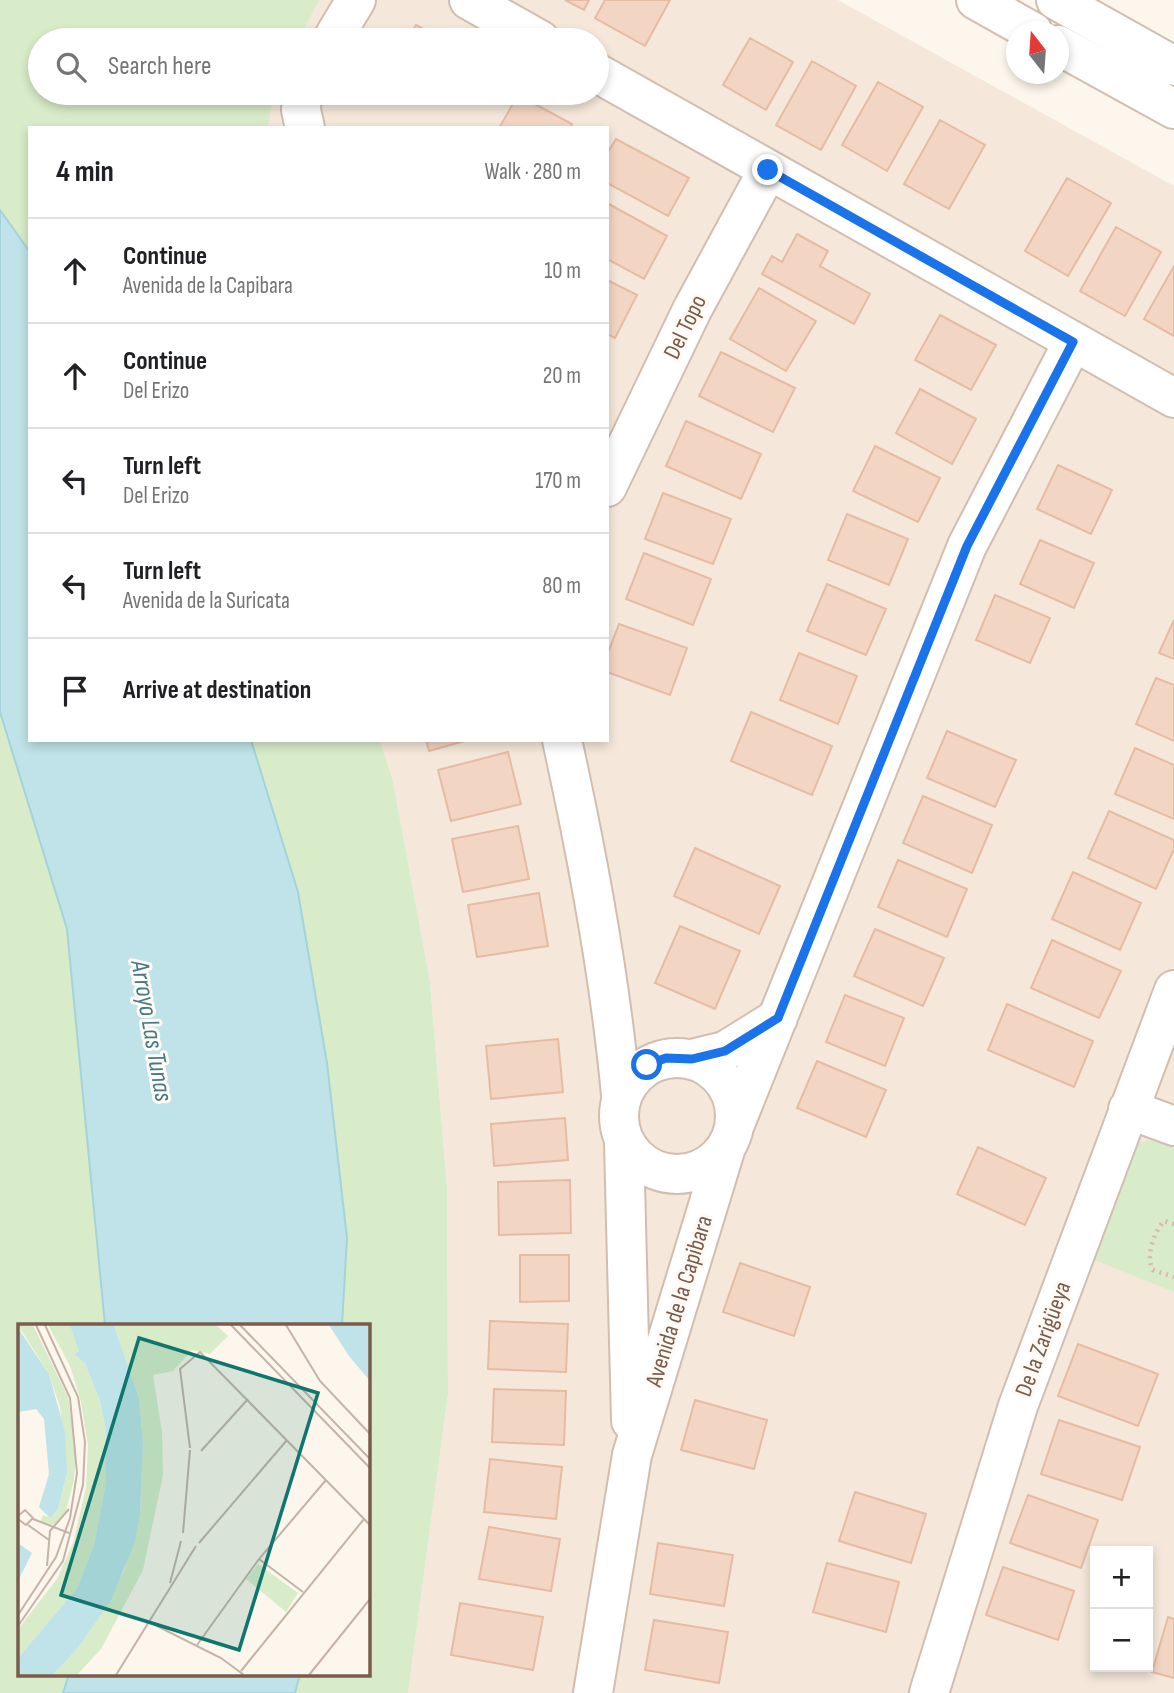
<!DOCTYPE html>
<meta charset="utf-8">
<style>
body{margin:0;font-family:"Sofia Sans Condensed",sans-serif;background:#f2f2f2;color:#202124}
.controls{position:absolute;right:21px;bottom:21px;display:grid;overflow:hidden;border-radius:0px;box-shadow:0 4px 10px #0003}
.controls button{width:63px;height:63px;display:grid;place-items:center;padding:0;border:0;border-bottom:2px solid #e0e0e0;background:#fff;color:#202124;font:35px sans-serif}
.compass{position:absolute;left:1006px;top:21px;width:63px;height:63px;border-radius:50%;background:#fff;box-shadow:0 4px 10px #0003;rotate:343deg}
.stop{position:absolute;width:21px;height:21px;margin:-16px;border:5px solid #1a73e8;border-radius:50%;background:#fff}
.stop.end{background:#1a73e8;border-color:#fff;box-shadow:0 2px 7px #0008}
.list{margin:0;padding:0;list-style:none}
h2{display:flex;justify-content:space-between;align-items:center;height:91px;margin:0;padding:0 28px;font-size:30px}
h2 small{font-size:23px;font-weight:400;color:#757577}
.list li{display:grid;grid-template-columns:46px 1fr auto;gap:21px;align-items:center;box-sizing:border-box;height:105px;padding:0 28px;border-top:2px solid #e0e0e0}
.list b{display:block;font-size:26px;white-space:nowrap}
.list p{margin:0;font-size:23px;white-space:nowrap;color:#757577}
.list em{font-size:23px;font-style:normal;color:#757577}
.icon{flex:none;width:38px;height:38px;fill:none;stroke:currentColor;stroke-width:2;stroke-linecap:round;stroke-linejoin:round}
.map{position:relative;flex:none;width:1174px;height:1693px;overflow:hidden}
.search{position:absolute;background:#fff;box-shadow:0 4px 10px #0003;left:28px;top:28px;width:581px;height:77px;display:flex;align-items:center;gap:18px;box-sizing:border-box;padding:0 24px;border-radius:38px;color:#757577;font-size:26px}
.panel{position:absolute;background:#fff;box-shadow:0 4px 10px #0003;left:28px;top:126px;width:581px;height:616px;border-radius:0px}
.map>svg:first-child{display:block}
.residential{fill:#f5e8da;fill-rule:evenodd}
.green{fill:#d8ecc9}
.water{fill:#bfe3e8;stroke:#a5d3da;stroke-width:2}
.building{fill:#f3d5c3;stroke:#e6bba3;stroke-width:2}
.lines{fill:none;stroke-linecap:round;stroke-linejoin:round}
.minor-casing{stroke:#d1beb0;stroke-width:42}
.path{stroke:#d9b8a5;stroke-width:4.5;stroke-dasharray:2 5;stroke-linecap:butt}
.minor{stroke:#fff;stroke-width:38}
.route{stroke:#1a73e8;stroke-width:9}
.labels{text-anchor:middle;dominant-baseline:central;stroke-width:6;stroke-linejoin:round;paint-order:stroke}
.street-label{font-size:24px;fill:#7a5c4d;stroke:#fffaf3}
.water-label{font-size:26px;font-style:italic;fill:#437c86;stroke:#fffaf3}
.inset-road{fill:none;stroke:#c5b3a7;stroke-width:2}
.view{fill:#0f766e;fill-opacity:0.15;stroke:#0f766e;stroke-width:3.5}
.inset-edge{fill:none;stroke:#7a5c4d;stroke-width:3.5}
</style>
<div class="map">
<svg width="1174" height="1693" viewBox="0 0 1174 1693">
<rect width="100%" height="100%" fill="#fdf6ec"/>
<path class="residential" d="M9 0H838L1174 186V1693H408L448 1394 447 1188 430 982 393 781 380 740H607V128H104L80 93H597V40H40ZM1095 1551H1148V1667H1095Z"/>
<path class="green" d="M0 0H319L298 40H40V93H273L268 128H30V252L0 210Z
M0 712 67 929 105 1325 19 1326V1674H69L63 1693H0Z
M251 740H380L393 781 430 982 447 1188 448 1394 408 1693H295L300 1674H368V1326L342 1325 347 1238 298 892Z
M1150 1140 1174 1143V1292L1087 1257 1133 1145Z"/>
<path class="water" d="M0 210 30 252V740H251L298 892 327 1063 347 1238 342 1325H105L67 929 0 712Z
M69 1674H300L295 1693H63Z"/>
<path class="building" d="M565 0H589L584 10Z
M605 0H670L645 46 595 18Z
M416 25 445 40H408Z
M750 38 793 62 766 110 723 85Z
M812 61 856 86 821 150 776 125Z
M878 82 923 107 887 171 842 145Z
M518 95 572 124 570 128H499Z
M940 120 985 145 949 209 904 184Z
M616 139 689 178 668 216 607 183V154Z
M1067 178 1111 203 1068 276 1025 251Z
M607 203 667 236 644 279 607 259Z
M1116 227 1161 252 1125 316 1080 291Z
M797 234 828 251 820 266 870 294 854 324 762 274 772 256 782 262Z
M1174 266V336L1144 319Z
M607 280 637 295 615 338 607 334Z
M759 288 816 321 786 371 730 339Z
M940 315 996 345 971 390 915 360Z
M721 352 795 388 773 432 699 396Z
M920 389 976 419 952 464 896 433Z
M686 421 761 454 741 499 666 466Z
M875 446 940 478 918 522 853 491Z
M1058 465 1112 490 1091 534 1037 509Z
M663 493 731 519 713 564 645 539Z
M847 514 908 539 889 585 828 560Z
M1040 540 1094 563 1074 608 1020 584Z
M644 553 711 579 693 625 626 599Z
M827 584 886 609 866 655 807 631Z
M995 595 1050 618 1030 663 976 640Z
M1174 620V659L1159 653Z
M619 624 687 648 670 695 607 672V655Z
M799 653 857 676 838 724 780 700Z
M1156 678 1174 685V741L1136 724Z
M751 712 832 746 812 795 731 761Z
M947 731 1016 760 995 807 927 778Z
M426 740H468L429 751Z
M1135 748 1174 765V819L1115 794Z
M508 752 521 804 451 821 438 770Z
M923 796 992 825 972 873 903 843Z
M1109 811 1174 840V849L1156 889 1088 858Z
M518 826 529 879 463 892 452 839Z
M695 848 780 886 759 934 674 896Z
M898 860 967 889 947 937 878 907Z
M1073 872 1141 903 1120 950 1052 919Z
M539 893 548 946 477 957 468 905Z
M680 926 740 951 715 1009 655 983Z
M875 929 944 958 923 1006 854 976Z
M1052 940 1121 971 1099 1018 1031 988Z
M845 995 904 1018 885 1066 826 1042Z
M1007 1004 1093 1041 1074 1087 988 1050Z
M558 1039 563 1092 491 1099 486 1046Z
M817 1061 886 1090 866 1137 797 1108Z
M565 1118 568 1160 494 1166 491 1124Z
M978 1147 1046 1178 1025 1225 957 1194Z
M570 1180 571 1233 499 1235 498 1182Z
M520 1255H569V1301L520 1302Z
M740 1263 810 1287 794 1336 723 1312Z
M490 1321 568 1324 566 1372 488 1369Z
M1078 1344 1158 1374 1138 1426 1058 1396Z
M494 1389 566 1391 564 1445 492 1442Z
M695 1400 767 1420 754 1469 681 1450Z
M1059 1420 1140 1447 1122 1500 1041 1474Z
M490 1459 562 1467 556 1519 484 1512Z
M855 1492 926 1514 911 1563 839 1541Z
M1028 1495 1098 1520 1081 1568 1010 1543Z
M489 1527 560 1539 551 1591 479 1579Z
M658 1543 733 1555 724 1606 650 1594Z
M827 1563 899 1582 886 1632 813 1612Z
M1003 1567 1074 1591 1058 1640 986 1615Z
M460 1603 543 1617 533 1670 451 1655Z
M1168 1617 1174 1619V1678L1152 1672Z
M654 1620 728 1632 719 1683 645 1670Z"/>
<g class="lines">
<g class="minor-casing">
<path id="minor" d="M469 0 540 40
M976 0 1033 32
M1056 0 1174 66
M332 40 356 0
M1058 45 1174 109
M597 73 1174 398
M302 93 301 110 305 128
M607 487 692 310 768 170
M562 740C588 858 610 975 621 1095
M619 1116a58 58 0 1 1 116 0a58 58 0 1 1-116 0Z
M692 1059 725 1051 778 1018
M1128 1109 1174 1126
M735 1124 967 546 1073 342
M624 1143 631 1421
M593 1693 632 1455 726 1147
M929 1693 1018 1406 1174 990"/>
</g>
<path class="path" d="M1174 1224 1164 1221C1154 1232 1145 1257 1153 1270L1174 1277"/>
<use href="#minor" class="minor"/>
</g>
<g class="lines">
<path class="route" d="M647 1065 666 1058 692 1059 725 1051 778 1018 967 546 1073 342 768 170"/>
</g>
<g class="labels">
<g class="street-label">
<text transform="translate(685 327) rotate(-64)">Del Topo</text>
<text transform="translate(679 1301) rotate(-73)">Avenida de la Capibara</text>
<text transform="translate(1043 1339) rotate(-70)">De la Zarigüeya</text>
</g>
<g class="water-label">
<text transform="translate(151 1031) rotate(80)">Arroyo Las Tunas</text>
</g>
</g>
<g transform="translate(18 1324)">
<rect width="352" height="352" fill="#fdf6ec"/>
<path d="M0 1H15L50 73 58 128 56 156 48 187 36 201 22 198 25 191 30 193 40 185 49 149 42 83 31 50ZM30 1H52L59 14 61 27 56 30 67 40 81 74 88 106V158L76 221 59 264 0 334V305L39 255 55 219 68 164 70 122 63 78 52 42ZM96 1H198L210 12 192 30 174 26 155 47 135 51 144 108 145 151 125 246 83 325 59 351H35L59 325 106 247 122 191 125 118 121 74ZM240 240 280 269 268 288 228 255Z" fill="#d8ecc9"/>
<path d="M52 1H96L121 74 125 118 122 191 117 218 93 276 59 325 35 351H0V334L59 264 76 221 88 158V106L81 74 67 40 56 30 61 27ZM311 1H352V57L331 32ZM0 4 31 50 47 108 49 149 40 185 32 194 21 183 31 150 26 95 18 85 0 88ZM0 219 14 229 0 257Z" fill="#bfe3e8"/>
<path class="inset-road" d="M213 1 352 144M222 1 352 135M268 1 302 57 352 110M172 124 162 45 182 28 352 201M183 127 230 75M0 192 7 186 15 194 8 201 0 195M15 195 51 209M10 201 31 216M165 209 172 126M181 219 269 116M241 235 285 268M29 242 32 207 51 185M152 259 163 217M0 291 38 233 52 194 59 149 52 74 18 1M133 299 203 334 226 351M0 302 45 237 65 161 67 118 60 73 27 1M179 321 241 235 308 156M223 347 346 195M98 351 178 222M291 351 352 275"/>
<path class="view" d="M121 14 300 69 221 326 43 271Z"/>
<rect width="352" height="352" class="inset-edge"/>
</g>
</svg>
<div class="controls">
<button>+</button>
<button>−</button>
</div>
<svg class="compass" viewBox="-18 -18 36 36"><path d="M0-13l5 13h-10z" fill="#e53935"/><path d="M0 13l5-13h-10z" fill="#757577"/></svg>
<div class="stop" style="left:647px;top:1065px"></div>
<div class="stop end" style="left:768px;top:170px"></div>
<div class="search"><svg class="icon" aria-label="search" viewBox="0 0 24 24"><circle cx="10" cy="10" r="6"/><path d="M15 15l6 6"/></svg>Search here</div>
<section class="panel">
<h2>4 min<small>Walk · 280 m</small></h2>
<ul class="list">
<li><svg class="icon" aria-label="ahead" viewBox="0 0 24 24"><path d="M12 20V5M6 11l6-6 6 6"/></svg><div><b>Continue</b><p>Avenida de la Capibara</p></div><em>10 m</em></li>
<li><svg class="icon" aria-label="ahead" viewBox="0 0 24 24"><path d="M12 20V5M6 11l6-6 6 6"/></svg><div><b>Continue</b><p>Del Erizo</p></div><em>20 m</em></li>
<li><svg class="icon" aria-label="left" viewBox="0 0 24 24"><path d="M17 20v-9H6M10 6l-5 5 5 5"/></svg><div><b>Turn left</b><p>Del Erizo</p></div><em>170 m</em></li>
<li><svg class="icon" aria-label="left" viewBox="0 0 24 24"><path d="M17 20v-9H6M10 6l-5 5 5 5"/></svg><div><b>Turn left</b><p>Avenida de la Suricata</p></div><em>80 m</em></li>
<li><svg class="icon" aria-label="arrive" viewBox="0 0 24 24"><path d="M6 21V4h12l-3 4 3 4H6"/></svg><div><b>Arrive at destination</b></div></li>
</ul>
</section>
</div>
